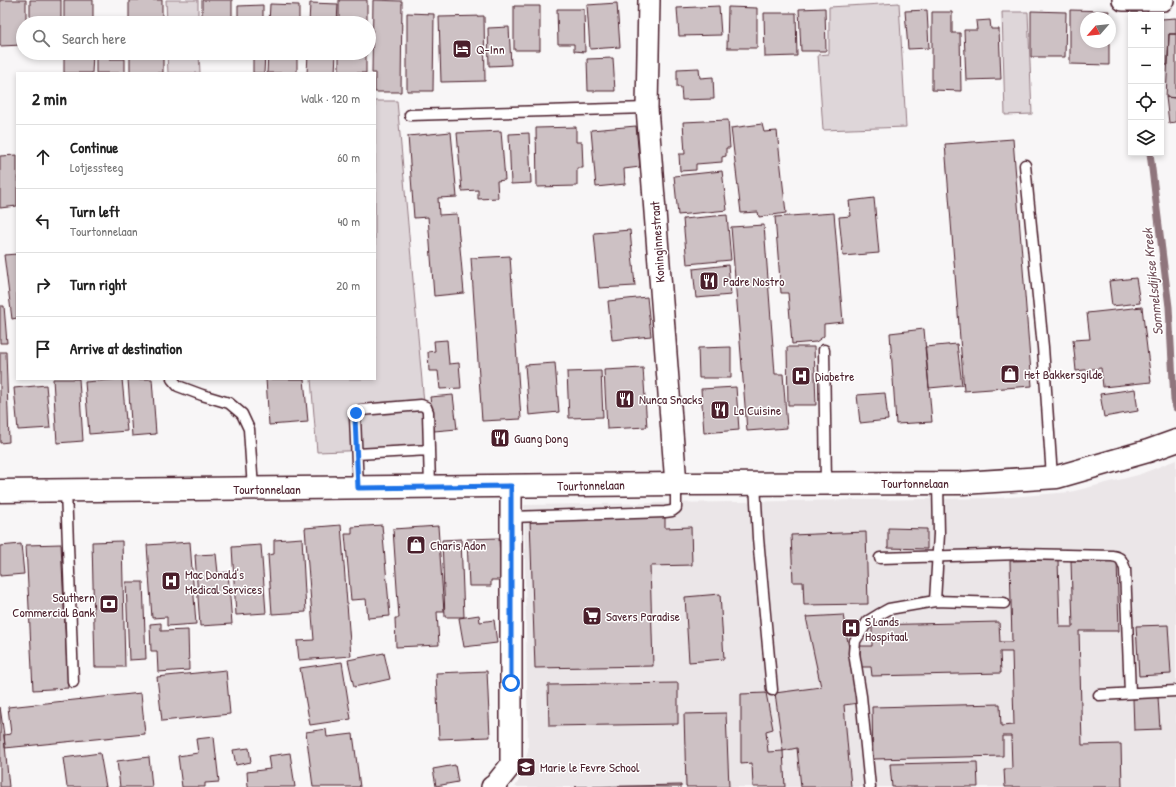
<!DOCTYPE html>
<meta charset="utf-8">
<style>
body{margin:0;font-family:"Patrick Hand",sans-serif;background:#f2f2f2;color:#222}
.controls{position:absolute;right:12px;top:12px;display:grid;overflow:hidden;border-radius:0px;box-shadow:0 2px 6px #0003}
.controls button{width:36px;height:36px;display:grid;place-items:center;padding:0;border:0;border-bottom:1px solid #e0e0e0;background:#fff;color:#222;font:20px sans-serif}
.compass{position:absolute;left:1080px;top:12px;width:36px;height:36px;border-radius:50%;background:#fff;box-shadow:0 2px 6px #0003;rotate:242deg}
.stop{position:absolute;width:12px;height:12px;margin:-9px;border:3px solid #1a73e8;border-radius:50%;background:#fff}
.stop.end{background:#1a73e8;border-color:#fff;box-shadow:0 1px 4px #0008}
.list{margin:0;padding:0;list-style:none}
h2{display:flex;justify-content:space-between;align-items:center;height:52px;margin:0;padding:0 16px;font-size:17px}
h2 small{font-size:13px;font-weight:400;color:#767676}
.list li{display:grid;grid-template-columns:26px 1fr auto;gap:12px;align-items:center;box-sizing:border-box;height:64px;padding:0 16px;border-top:1px solid #e0e0e0}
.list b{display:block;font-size:15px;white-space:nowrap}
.list p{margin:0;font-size:13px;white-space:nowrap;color:#767676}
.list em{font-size:13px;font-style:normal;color:#767676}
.icon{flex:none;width:22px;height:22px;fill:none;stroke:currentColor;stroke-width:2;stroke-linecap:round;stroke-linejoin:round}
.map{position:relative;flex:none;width:1176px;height:787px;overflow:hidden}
.search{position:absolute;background:#fff;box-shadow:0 2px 6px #0003;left:16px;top:16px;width:360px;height:44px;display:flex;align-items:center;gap:10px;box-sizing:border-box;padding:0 14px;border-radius:22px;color:#767676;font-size:15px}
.panel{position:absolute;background:#fff;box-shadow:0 2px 6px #0003;left:16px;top:72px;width:360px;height:308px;border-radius:0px}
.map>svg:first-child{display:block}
.built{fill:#ebe6e8}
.green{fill:#ded6d9;stroke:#947a82}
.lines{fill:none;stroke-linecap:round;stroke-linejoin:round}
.stream{stroke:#8f747b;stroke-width:7}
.building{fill:#cdc1c4;stroke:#4a1f2b}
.lane-casing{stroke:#4a1f2b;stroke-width:13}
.street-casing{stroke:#4a1f2b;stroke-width:24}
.secondary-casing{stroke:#4a1f2b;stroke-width:25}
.lane{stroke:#fff;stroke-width:10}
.street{stroke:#fff;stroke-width:21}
.secondary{stroke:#fff;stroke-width:22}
.route{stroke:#1a73e8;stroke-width:5}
.labels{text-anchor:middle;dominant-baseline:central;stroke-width:3;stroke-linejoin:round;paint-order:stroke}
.poi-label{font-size:13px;fill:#4a1f2b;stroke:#fff;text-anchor:start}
.street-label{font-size:13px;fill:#4a1f2b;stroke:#fff}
.water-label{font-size:14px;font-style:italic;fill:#72515a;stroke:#fff}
</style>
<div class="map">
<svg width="1176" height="787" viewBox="0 0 1176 787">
<rect width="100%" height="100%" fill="#f8f6f7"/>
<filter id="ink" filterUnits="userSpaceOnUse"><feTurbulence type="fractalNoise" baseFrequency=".025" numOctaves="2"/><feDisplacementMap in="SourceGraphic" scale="8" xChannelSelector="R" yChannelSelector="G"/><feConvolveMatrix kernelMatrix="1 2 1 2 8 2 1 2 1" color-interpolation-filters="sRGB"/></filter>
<g filter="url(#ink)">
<path class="built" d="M1176 460V787H515L518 782 528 751 524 505 998 498 1070 492 1138 475Z"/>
<path class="green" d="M166 0H198V23H167Z
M899 3 906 127 823 130 818 55 829 54V7Z
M1002 12H1028L1032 114 1005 115Z
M167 53H199L200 73H168Z
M375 101H397L428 448 317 452 311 379H375Z"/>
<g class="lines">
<path class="stream" d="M1132 2 1135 15
M1150 153 1169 307 1174 400 1176 408"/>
</g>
<path class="building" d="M0 0H26V23H23V45L0 46Z
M30 0H61V23H30Z
M64 0H93V23H64Z
M129 0H162V23H129Z
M202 0H232V23H202Z
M339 0H367V23H339Z
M373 0 402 1 401 92H375V73H372Z
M310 3 338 4 337 23H309Z
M617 3 620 47 590 49 587 5Z
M270 4 299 5V23H269Z
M263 5V23H238V6Z
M514 6H540V50H514Z
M719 6 721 35 679 36 677 8Z
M728 7 757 8V48H727Z
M825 8 826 51H801L799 9Z
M557 9H584L585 52 574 51V44H558Z
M927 10 929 48 908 49 905 11Z
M1070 10 1109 11V18H1086V42H1109V65L1070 64Z
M1031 11 1066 12 1065 57H1031Z
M932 12H952V33H960L961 91 932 90Z
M407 13 434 14 433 91H407Z
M764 13H796L797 56 765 57Z
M484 16 485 81 441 82 439 17Z
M1176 18V34H1169L1168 65H1161V19Z
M990 20 991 29H999L1001 79 966 80 964 30H977L976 21Z
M509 27 511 65 489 66 488 28Z
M1169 34H1176V98L1166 97Z
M64 53H93L92 73H64Z
M96 53H110V59H125V73H96Z
M130 53H163V73H130Z
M253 53 265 54 264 73H253Z
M268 53H297V73H267Z
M308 53H336L335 73H307Z
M339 53H366V73H339Z
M613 58 615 91H588L587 59Z
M699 68 700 78 713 77 714 99 682 100 681 87H677V69Z
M1166 97 1176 98V122L1169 123Z
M728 120 730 148H726V156L722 157V162L696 164V170L680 171 679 154H685L683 122Z
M762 124 764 132 777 131 786 213 759 217 758 212 741 213 731 128Z
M636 126 640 167 624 169 625 184 596 187 591 130Z
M576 127V142H582L583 168H577V186L537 187 536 128Z
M501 131 505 180 497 181 498 198 478 199V190L462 191 457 133Z
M451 132 457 197 438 198 439 215 457 214 464 293 434 296 428 217 414 218 408 136Z
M529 133 531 183 511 184 509 134Z
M1013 139 1032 386 964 391 945 144Z
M17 155V206L0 208V156Z
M722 171 727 210 678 215 674 176Z
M874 198 879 253 843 256 839 217 851 216 849 201Z
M834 213 843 322 824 324V336L816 342 792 344 788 293H781L775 217Z
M727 215 731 260 687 264 683 219Z
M764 225 775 374H783L787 428 747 431 731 227Z
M630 230 635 286 599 288 594 233Z
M17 254V318L12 319 4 255Z
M510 256 521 419 482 421 471 258Z
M728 265 731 295 696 298 693 269Z
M1136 278 1140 303 1112 306 1109 281Z
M647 297 651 336 612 340 608 301Z
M0 306H4L7 343H0Z
M1142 307 1151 382 1103 387 1101 368 1076 371 1073 340 1090 339 1087 313Z
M924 329 932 422 896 424 890 333Z
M447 340 449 364 459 363 461 388 440 389 438 371H429L428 352 435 351 434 341Z
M957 344 962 385 929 388 925 347Z
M731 347V378H699L698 348Z
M787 347H814L816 405H788Z
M0 352H6L9 442 0 443Z
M555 363 559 412 529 415 525 365Z
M643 368 647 427 607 429 604 370Z
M601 371 603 417 569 418 567 372Z
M53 379H79L83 441 57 443Z
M122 379 127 431 89 434 85 382Z
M128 379H152L156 434 132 436Z
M266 379H304L308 422 269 425Z
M46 385 50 428 18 430 14 388Z
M736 387 739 430 704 433 701 389Z
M1135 389 1138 411 1104 417 1100 394Z
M885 393 888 420 860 423 857 395Z
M453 395 457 429 434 431 430 397Z
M665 516V528L691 527 692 565 650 566 653 666 535 668 530 519Z
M341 525 351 656 299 660 297 641 314 640 305 528Z
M382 525 390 616 368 618 366 599 351 600 345 534H352V527Z
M438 526 444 612H437L439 645 396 647 395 618H399L393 529Z
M888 528 927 529V549L888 548Z
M866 532 868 604 804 605 803 582H793L791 535Z
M302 538 306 612 272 614 268 555 274 554V540Z
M499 538 501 580H491V586H469L467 539Z
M461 539 464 617H445L442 540Z
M122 541 125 667H95L92 542Z
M190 542 196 624 167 626V617L152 618 147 545Z
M21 544 24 574 0 576V546Z
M61 544 68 688 33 690 26 545Z
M261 545 266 613 236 615 232 547Z
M216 554 218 573 228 572 232 624 200 626 195 555Z
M1058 560 1060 627H1073L1071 561 1117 560 1119 631H1079L1082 745 1121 744 1122 787H1005L1004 769H1012L1011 736H1003V756L873 759 872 707 1000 704 1001 726 1014 725 1012 652H1000L1001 673 872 676 871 667H860V646H872V625L999 622 1000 642H1012L1010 561Z
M126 582H143L146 659 129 660Z
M720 594 724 659 689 662 685 597Z
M479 615 480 622 494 620 497 643 464 647 459 618Z
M843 615 859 703 844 705 851 787H801L797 748 783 751 775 693 821 687 806 617Z
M161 623V631L188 630 189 670 158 672 157 651H151L150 624Z
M1168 625 1171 674 1139 676 1136 626Z
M384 653 390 679 354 687 348 660Z
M342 662 351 719 310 725 300 668Z
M226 670 230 714 162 721 157 677Z
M487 671 490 737 439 739 436 673Z
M678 683V724L549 726 548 685Z
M141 693 145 734 5 748 4 735 11 734 8 707Z
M766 693 773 729 766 731 768 752 783 751 785 787H753L752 763 741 764V694Z
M1158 697 1160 729 1134 730 1133 699Z
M0 707 4 735 9 787H0Z
M726 713 729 787H686L684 714Z
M326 729 327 737 353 734 360 787H313L306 732Z
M214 737 219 782 205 783V787H182L178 756 198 753 196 739Z
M249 748 251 762 236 765 233 750Z
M100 753 106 787H67L63 758Z
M290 753 295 787H248L247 772 270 769 268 756Z
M149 757 152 787H120L117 761Z
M977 762 978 787H892L890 764Z
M455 765 458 782 436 786 433 769Z
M681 785V787H575Z"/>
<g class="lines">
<g class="lane-casing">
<path id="lane" d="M410 115 647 108
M1025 165 1043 347 1052 477
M824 350 826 483
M172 379 178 386 202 395 229 403 242 414 249 429 253 489
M357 454 429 450
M755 483 758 538 772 690
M358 488 355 417 356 413 361 410 421 405 426 407 428 412 430 487
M66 490 73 682
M511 517 665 512 672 511 676 508V484
M880 558 1022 554 1112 556C1121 557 1122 560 1125 569L1130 693
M935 601 1004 603
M1099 695 1176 691
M870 787 861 696 854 653 855 641 868 621 878 615 889 609 935 601 939 534 938 483"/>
</g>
<g class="street-casing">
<path id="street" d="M649 0 647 108 676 484
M1123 0H1163
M492 787 495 785 511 765V486"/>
</g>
<g class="secondary-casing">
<path id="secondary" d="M0 491 676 484 962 483 1057 477 1148 451 1176 441"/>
</g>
<use href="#lane" class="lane"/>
<use href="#street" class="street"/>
<use href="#secondary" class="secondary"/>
</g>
</g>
<g class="lines" filter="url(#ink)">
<path class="route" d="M356 413 355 417 358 488 511 486V683"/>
</g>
<defs>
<g id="hotel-square" transform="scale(1)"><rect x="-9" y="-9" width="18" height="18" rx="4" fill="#4a1f2b" stroke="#fff"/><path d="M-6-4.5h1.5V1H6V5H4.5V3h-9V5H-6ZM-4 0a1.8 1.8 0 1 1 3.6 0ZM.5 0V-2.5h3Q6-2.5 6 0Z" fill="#fff"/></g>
<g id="restaurant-square" transform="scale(1)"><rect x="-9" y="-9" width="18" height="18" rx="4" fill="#4a1f2b" stroke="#fff"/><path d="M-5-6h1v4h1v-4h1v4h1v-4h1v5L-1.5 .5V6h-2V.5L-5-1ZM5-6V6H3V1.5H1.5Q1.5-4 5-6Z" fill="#fff"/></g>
<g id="shop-square" transform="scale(1)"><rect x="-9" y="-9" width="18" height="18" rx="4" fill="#4a1f2b" stroke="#fff"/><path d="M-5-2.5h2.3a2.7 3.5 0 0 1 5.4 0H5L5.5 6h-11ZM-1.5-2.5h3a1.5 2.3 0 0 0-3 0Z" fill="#fff"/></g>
<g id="hospital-square" transform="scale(1)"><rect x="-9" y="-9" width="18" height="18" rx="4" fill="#4a1f2b" stroke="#fff"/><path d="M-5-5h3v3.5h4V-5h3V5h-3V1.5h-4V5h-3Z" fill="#fff"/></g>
<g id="bank-square" transform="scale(1)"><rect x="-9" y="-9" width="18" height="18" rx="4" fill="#4a1f2b" stroke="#fff"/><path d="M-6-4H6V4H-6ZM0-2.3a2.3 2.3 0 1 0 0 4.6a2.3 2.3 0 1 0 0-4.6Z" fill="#fff"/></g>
<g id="supermarket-square" transform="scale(1)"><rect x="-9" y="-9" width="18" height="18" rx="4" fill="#4a1f2b" stroke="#fff"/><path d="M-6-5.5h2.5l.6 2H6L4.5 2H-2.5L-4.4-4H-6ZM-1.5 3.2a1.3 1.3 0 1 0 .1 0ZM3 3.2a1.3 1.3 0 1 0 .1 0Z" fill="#fff"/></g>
<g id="school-square" transform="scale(1)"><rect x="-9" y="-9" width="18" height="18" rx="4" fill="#4a1f2b" stroke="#fff"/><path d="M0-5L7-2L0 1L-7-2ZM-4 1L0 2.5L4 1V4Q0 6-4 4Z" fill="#fff"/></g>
</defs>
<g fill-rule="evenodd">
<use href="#hotel-square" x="462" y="49"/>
<use href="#restaurant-square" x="709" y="281"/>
<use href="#shop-square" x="1010" y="374"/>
<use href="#hospital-square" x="801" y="376"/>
<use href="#restaurant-square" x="625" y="399"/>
<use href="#restaurant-square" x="720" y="410"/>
<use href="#restaurant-square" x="500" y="438"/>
<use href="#shop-square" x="416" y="545"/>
<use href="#hospital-square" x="171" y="581"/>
<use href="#bank-square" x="109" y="604"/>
<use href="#supermarket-square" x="592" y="616"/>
<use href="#hospital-square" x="851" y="628"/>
<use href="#school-square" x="526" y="767"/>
</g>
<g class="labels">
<g class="poi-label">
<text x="476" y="49">Q-Inn</text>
<text x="723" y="281">Padre Nostro</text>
<text x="1024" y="374">Het Bakkersgilde</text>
<text x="815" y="376">Diabetre</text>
<text x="639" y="399">Nunca Snacks</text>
<text x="734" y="410">La Cuisine</text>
<text x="514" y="438">Guang Dong</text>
<text x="430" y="545">Charis Adon</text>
<text x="185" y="574">Mac Donald's<tspan x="185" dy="15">Medical Services</tspan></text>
<text x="95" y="597" text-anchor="end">Southern<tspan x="95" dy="15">Commercial Bank</tspan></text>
<text x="606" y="616">Savers Paradise</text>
<text x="865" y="621">S'Lands<tspan x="865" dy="15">Hospitaal</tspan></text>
<text x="540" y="767">Marie le Fevre School</text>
</g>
<g class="street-label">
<text transform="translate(657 242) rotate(-94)">Koninginnestraat</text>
<text x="915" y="483">Tourtonnelaan</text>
<text transform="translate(591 485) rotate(-1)">Tourtonnelaan</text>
<text x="267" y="489">Tourtonnelaan</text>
</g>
<g class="water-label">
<text transform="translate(1152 282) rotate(-96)">Sommelsdijkse Kreek</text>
</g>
</g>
</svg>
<div class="controls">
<button>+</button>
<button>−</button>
<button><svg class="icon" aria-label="locate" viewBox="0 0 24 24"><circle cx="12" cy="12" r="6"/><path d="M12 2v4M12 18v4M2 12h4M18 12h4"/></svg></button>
<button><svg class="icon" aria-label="layers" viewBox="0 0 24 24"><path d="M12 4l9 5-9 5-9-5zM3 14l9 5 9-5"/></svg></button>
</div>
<svg class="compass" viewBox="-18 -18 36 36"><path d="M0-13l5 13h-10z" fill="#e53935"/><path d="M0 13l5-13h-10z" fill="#767676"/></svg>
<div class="stop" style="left:511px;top:683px"></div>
<div class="stop end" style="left:356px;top:413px"></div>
<div class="search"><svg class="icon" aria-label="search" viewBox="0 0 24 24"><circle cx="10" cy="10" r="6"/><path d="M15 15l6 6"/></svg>Search here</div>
<section class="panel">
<h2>2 min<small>Walk · 120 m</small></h2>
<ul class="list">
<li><svg class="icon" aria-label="ahead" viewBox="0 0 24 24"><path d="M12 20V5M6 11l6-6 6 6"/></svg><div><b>Continue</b><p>Lotjessteeg</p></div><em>60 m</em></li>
<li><svg class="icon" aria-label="left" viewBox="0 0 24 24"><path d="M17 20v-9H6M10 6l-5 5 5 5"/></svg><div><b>Turn left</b><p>Tourtonnelaan</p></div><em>40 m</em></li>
<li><svg class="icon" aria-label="right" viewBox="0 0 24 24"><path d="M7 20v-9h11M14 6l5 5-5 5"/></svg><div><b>Turn right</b></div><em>20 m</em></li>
<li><svg class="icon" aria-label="arrive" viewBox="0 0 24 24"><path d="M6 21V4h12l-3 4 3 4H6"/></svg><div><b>Arrive at destination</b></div></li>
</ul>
</section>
</div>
